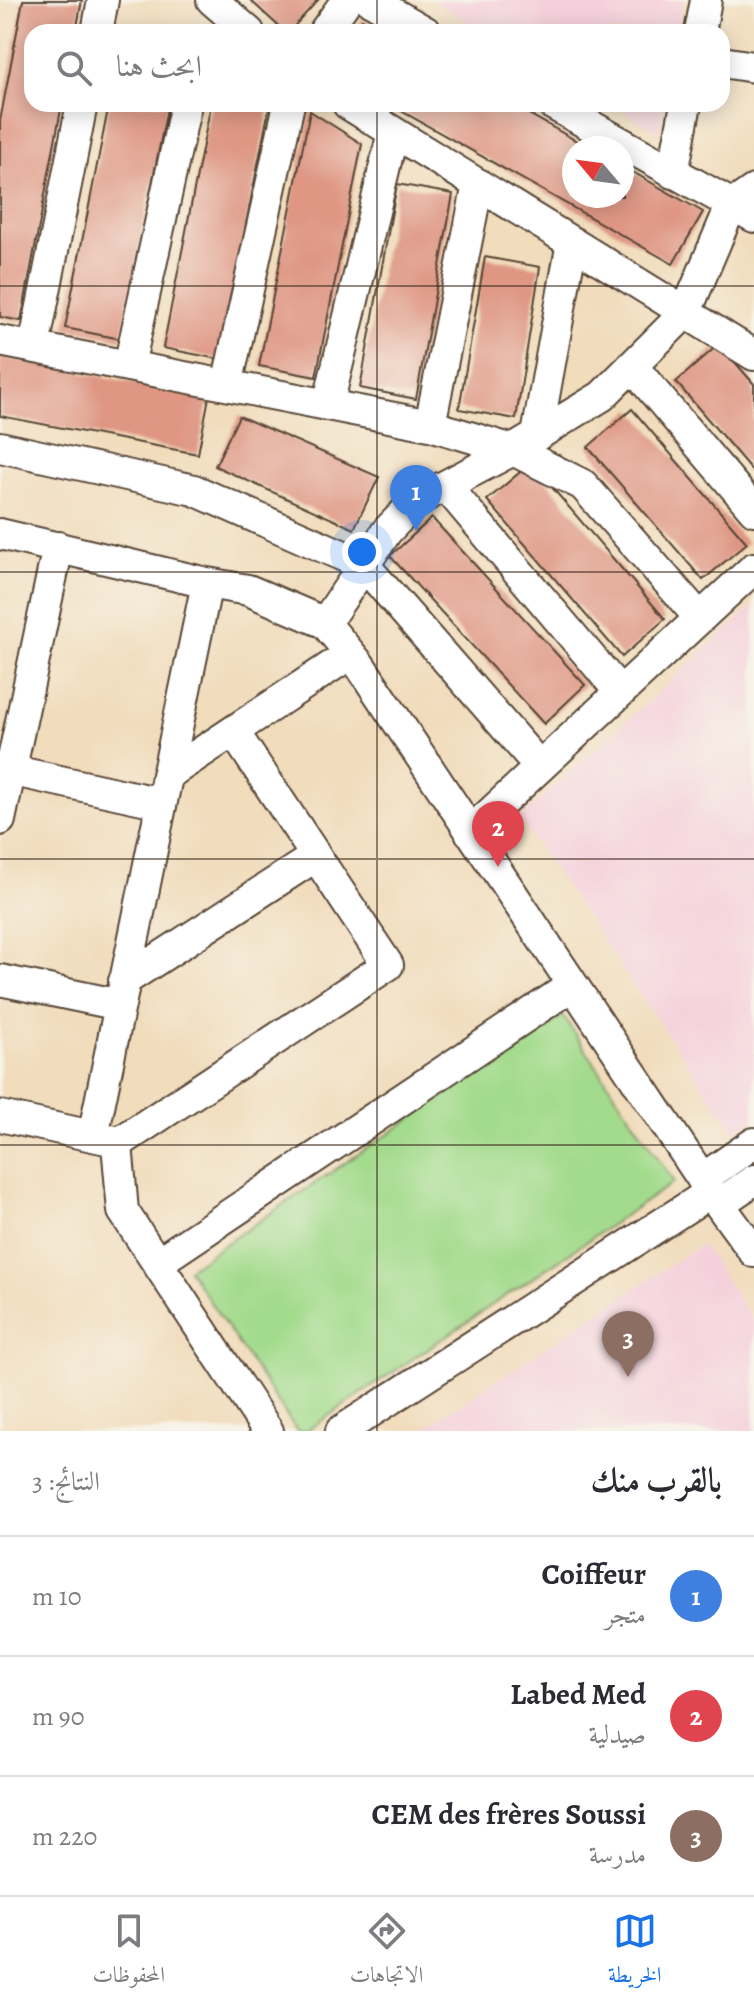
<!DOCTYPE html>
<html lang="ar">
<meta charset="utf-8">
<style>
body{margin:0;font-family:Alegreya,Amiri,serif;background:#f7f7f7;color:#2b2b33;direction:rtl}
.compass{position:absolute;left:562px;top:136px;width:72px;height:72px;border-radius:50%;background:#fff;box-shadow:0 4px 20px #0003;rotate:299deg}
.you{position:absolute;left:362px;top:552px;width:28px;height:28px;margin:-20px;border:6px solid #fff;border-radius:50%;background:#1a73e8;box-shadow:0 0 0 12px #1a73e833}
.badge{display:grid;place-items:center;width:52px;height:52px;border-radius:50%;background:#1a73e8;color:#fff;font-size:26px;font-weight:700}
.pin{position:absolute;translate:-50% -66px;filter:drop-shadow(0 2px 4px #0008)}
.pin::after{content:'';position:absolute;top:42px;width:28px;height:24px;background:inherit;clip-path:polygon(0 0,100% 0,50% 100%)}
.list{margin:0;padding:0;list-style:none}
h2{display:flex;justify-content:space-between;align-items:center;height:104px;margin:0;padding:0 32px;font-size:34px}
h2 small{font-size:26px;font-weight:400;color:#7c7c81}
.list li{display:grid;grid-template-columns:52px 1fr auto;gap:24px;align-items:center;box-sizing:border-box;height:120px;padding:0 32px;border-top:2px solid #e1e1e2}
.list b{display:block;font-size:30px;white-space:nowrap}
.list p{margin:0;font-size:26px;white-space:nowrap;color:#7c7c81}
.list em{font-size:26px;font-style:normal;color:#7c7c81}
.icon{flex:none;width:44px;height:44px;fill:none;stroke:currentColor;stroke-width:2;stroke-linecap:round;stroke-linejoin:round}
.map{position:relative;flex:none;width:754px;height:1431px;overflow:hidden;direction:ltr}
.search{position:absolute;background:#fff;box-shadow:0 4px 20px #0003;left:24px;right:24px;top:24px;height:88px;display:flex;align-items:center;gap:20px;box-sizing:border-box;padding:0 28px;border-radius:24px;color:#7c7c81;font-size:30px}
.sheet{height:464px;background:#fff}
nav{display:flex;justify-content:space-around;align-items:center;box-sizing:border-box;height:112px;border-top:2px solid #e1e1e2;background:#fff;font-size:22px;color:#7c7c81}
nav a{display:grid;justify-items:center;gap:4px}
nav .on{color:#1a73e8}
.map>svg:first-child{display:block}
.built{fill:#f5cfdb}
.green{fill:#a3db8d;stroke:#6f8256;stroke-width:2}
.building{fill:#df9784}
.lines{fill:none;stroke-linecap:round;stroke-linejoin:round}
.minor-casing{stroke:#564536;stroke-width:34}
.minor{stroke:#fff;stroke-width:30}
.grid{fill:none;stroke:#3b2a1e;stroke-width:2;stroke-opacity:0.55}
</style>
<div class="map">
<svg width="754" height="1431" viewBox="0 0 754 1431">
<rect width="100%" height="100%" fill="#f7f3e8"/>
<filter id="ink" filterUnits="userSpaceOnUse"><feTurbulence type="fractalNoise" baseFrequency=".0125" numOctaves="2"/><feDisplacementMap in="SourceGraphic" scale="16" xChannelSelector="R" yChannelSelector="G"/><feConvolveMatrix kernelMatrix="1 2 1 2 8 2 1 2 1" color-interpolation-filters="sRGB"/></filter>
<filter id="wash" filterUnits="userSpaceOnUse"><feTurbulence type="fractalNoise" baseFrequency=".006" numOctaves="4" result="noise"/><feDisplacementMap in="SourceGraphic" scale="32" xChannelSelector="R" yChannelSelector="G"/><feGaussianBlur stdDeviation="1.8" result="paint"/><feColorMatrix in="noise" values="0 0 0 0 0 0 0 0 0 0 0 0 0 0 0 0 0 1.4 0 .05"/><feComposite in="paint" operator="in"/></filter>
<g filter="url(#wash)">
<rect width="100%" height="100%" fill="#f1dcbb"/>
<path class="built" d="M431 0H683L677 32H486Z
M611 104H664L659 132Z
M754 605V1119L735 1132 519 819Z
M702 1244 754 1323V1431H420Z"/>
<path class="green" d="M563 1016 674 1182 306 1431H297L188 1269Z"/>
<g id="blocks">
<path class="building" d="M23 0H82L76 32H32V104H62L21 321 0 317V121Z
M250 0H318L289 32H285Z
M362 19 384 32H354Z
M109 104H168L121 339 65 328Z
M211 104H270L219 359 163 348Z
M389 104H511L589 148H574V196H622V166L703 212 673 264Z
M310 111 362 144 316 377 259 366Z
M397 184 453 194 416 399 360 388Z
M485 257 540 267 516 419 459 409Z
M719 344 754 384V473L676 382Z
M0 357 209 397 198 454 0 416Z
M632 409 747 543 703 580 588 447Z
M239 416 379 477 354 529 215 466Z
M531 463 665 619 622 657 487 500Z
M432 518 585 685 544 724 390 556Z"/>
</g>
</g>
<g filter="url(#ink)">
<use href="#blocks" fill-opacity="0" stroke="#564536" stroke-width="2"/>
<g class="lines">
<g class="minor-casing">
<path id="minor" d="M212 0 249 32
M370 0 426 32
M97 32 103 0
M324 32 347 0
M700 32 706 0
M722 62 754 67
M348 104 754 355
M552 104 754 217
M673 173 686 104
M0 341 430 425 513 450 583 485 700 618
M34 347 82 104
M129 366 186 104
M632 366 754 510
M227 385 289 104
M328 405 393 132
M430 425 478 184
M537 435 572 242
M0 447 194 490 364 565 540 767
M446 486 620 692
M0 534 207 583 248 590 325 623 359 664 719 1204 754 1252
M325 623 387 531 416 501 513 450 602 396 686 312 731 206 754 190
M234 732 388 965 117 1144 123 1211 268 1431
M0 768 161 803
M167 775 350 654
M0 820 58 547
M470 832 754 568
M0 980 120 1005
M124 981 316 856
M0 1116 111 1140
M93 1136 207 583
M702 1179 754 1143
M719 1204 754 1180
M157 1263 573 985
M341 1431 711 1192"/>
</g>
<use href="#minor" class="minor"/>
</g>
</g>
<path class="grid" d="M377 0V32M377 104V1431M0 286H754M0 572H754M0 859H754M0 1145H754"/>
</svg>
<svg class="compass" viewBox="-18 -18 36 36"><path d="M0-13l5 13h-10z" fill="#e53935"/><path d="M0 13l5-13h-10z" fill="#7c7c81"/></svg>
<div class="you"></div>
<div class="pin badge" style="left:416px;top:531px;background:#3f7fe0">1</div>
<div class="pin badge" style="left:498px;top:867px;background:#e0444e">2</div>
<div class="pin badge" style="left:628px;top:1377px;background:#8d6e63">3</div>
<div class="search"><svg class="icon" aria-label="search" viewBox="0 0 24 24"><circle cx="10" cy="10" r="6"/><path d="M15 15l6 6"/></svg>ابحث هنا</div>
</div>
<section class="sheet">
<h2>بالقرب منك<small>النتائج: 3</small></h2>
<ul class="list">
<li><span class="badge" style="background:#3f7fe0">1</span><div><b>Coiffeur</b><p>متجر</p></div><em>10 m</em></li>
<li><span class="badge" style="background:#e0444e">2</span><div><b>Labed Med</b><p>صيدلية</p></div><em>90 m</em></li>
<li><span class="badge" style="background:#8d6e63">3</span><div><b>CEM des frères Soussi</b><p>مدرسة</p></div><em>220 m</em></li>
</ul>
</section>
<nav>
<a class="on"><svg class="icon" aria-label="map" viewBox="0 0 24 24"><path d="M3 6l6-2 6 2 6-2v14l-6 2-6-2-6 2zM9 4v14M15 6v14"/></svg>الخريطة</a>
<a><svg class="icon" aria-label="directions" viewBox="0 0 24 24"><path d="M12 3l9 9-9 9-9-9zM9 14v-3h6M13 9l2 2-2 2"/></svg>الاتجاهات</a>
<a><svg class="icon" aria-label="saved" viewBox="0 0 24 24"><path d="M7 4h10v16l-5-4-5 4z"/></svg>المحفوظات</a>
</nav>
